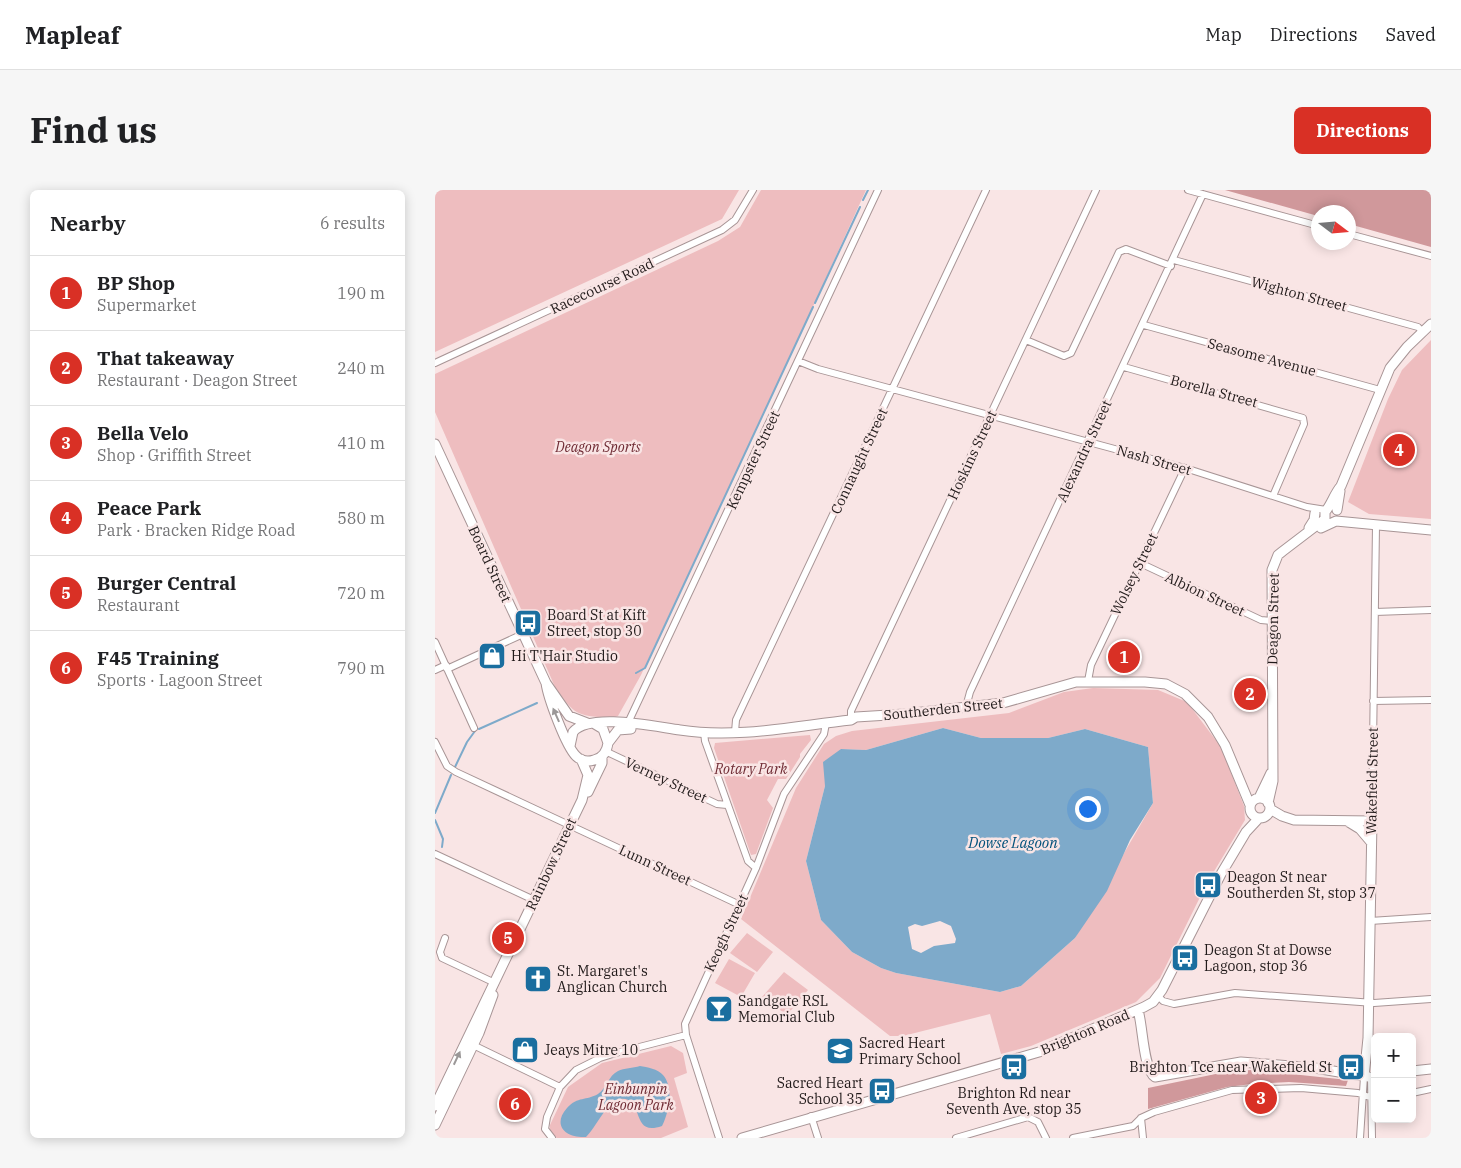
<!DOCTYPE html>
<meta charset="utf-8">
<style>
body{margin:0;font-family:"IBM Plex Serif",serif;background:#f6f6f6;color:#202124}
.controls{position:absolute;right:15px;bottom:15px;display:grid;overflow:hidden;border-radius:8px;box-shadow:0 2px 12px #0003}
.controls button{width:45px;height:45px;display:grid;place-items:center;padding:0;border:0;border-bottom:1px solid #e0e0e0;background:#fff;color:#202124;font:25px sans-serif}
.compass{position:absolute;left:876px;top:15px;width:45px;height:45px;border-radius:50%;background:#fff;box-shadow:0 2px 12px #0003;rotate:106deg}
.you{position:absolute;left:652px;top:618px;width:18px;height:18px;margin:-12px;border:4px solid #fff;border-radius:50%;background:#1a73e8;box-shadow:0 0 0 8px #1a73e833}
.badge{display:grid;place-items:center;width:32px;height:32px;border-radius:50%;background:#d93025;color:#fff;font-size:16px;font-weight:700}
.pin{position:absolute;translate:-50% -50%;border:2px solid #fff;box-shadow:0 1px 5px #0006}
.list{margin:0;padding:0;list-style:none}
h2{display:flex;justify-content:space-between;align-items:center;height:65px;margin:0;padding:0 20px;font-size:21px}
h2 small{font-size:16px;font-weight:400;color:#757577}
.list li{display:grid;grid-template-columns:32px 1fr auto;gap:15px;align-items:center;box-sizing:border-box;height:75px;padding:0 20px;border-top:1px solid #e0e0e0}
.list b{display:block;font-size:19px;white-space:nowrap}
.list p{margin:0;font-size:16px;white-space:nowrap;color:#757577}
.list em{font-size:16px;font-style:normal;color:#757577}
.map{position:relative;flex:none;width:996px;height:948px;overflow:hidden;border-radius:8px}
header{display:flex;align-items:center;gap:30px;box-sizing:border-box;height:70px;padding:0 25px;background:#fff;border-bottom:1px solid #e0e0e0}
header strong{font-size:24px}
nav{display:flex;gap:28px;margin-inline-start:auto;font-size:18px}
.intro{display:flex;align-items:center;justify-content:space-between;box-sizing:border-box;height:120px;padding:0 30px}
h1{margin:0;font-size:35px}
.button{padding:12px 22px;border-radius:8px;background:#d93025;color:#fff;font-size:18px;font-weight:700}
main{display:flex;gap:30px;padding:0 30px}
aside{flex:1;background:#fff;border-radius:8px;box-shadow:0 2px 12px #0003}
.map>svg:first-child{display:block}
.green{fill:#eebdbf;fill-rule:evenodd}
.forest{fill:#d0989b}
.water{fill:#7eaaca;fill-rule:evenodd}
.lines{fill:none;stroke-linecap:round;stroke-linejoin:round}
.stream{stroke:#7eaaca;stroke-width:2}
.street-casing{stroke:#a89596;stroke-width:8}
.secondary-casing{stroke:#a89596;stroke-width:11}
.street{stroke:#fff;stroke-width:6}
.secondary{stroke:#fff;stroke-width:9}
.oneway{fill:#9b9898}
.labels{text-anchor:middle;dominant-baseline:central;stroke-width:5;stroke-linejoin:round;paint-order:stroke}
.street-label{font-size:14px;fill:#211a1a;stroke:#f9e5e5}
.park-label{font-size:14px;font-style:italic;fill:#6f2b34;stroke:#f9e5e5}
.poi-label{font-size:14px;fill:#211a1a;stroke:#f9e5e5;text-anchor:start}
.water-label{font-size:15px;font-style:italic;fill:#00517b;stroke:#f9e5e5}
</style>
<header>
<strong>Mapleaf</strong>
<nav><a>Map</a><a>Directions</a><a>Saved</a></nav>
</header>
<div class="intro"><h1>Find us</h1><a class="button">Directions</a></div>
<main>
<aside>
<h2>Nearby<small>6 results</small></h2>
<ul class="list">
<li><span class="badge">1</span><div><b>BP Shop</b><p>Supermarket</p></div><em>190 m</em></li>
<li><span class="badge">2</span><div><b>That takeaway</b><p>Restaurant · Deagon Street</p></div><em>240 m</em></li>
<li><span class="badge">3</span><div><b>Bella Velo</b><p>Shop · Griffith Street</p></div><em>410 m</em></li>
<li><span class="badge">4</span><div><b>Peace Park</b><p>Park · Bracken Ridge Road</p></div><em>580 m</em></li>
<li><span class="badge">5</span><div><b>Burger Central</b><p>Restaurant</p></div><em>720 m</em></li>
<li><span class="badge">6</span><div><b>F45 Training</b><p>Sports · Lagoon Street</p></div><em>790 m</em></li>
</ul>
</aside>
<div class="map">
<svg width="996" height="948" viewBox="0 0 996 948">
<rect width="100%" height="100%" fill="#f9e5e5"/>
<path class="green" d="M0 0H304L287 29 0 162Z
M326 0H431L356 165 206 485 183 526C177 529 170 527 163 527 137 525 135 517 120 497L0 222V184L283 51 305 37Z
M996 150V329L934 324 913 312 953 209 967 180Z
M658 498 723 500 752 512 786 557 809 616 810 630 772 693 725 788 701 812 596 856 566 864 555 824 468 846H455L306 729 361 598 389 554 401 546 417 541 574 523 629 502ZM508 538 546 548H613L650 539 713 557 718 613 640 748 586 796 565 802 461 783 446 778 417 762 386 730 371 671 390 596 406 559 431 560Z
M375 545 376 550 365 564V567L351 589H343L332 610 338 618 321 664 316 665 279 558 280 553Z
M312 743 338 762 322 782 295 763Z
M294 769 320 783 306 807 280 793Z
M349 782 373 800 352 825 327 807Z
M236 856 248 863 252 883 239 888 253 937 226 948H122L115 942V935L133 897 167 873Z"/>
<path class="forest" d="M790 0H996V57L914 34V22H884L883 26Z
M818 880 913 890 911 896 854 892 817 894 792 897 713 919V898L795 881Z"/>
<path class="water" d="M508 538 546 548H613L650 539 713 557 718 613 695 650 672 701 640 748 586 796 565 802 461 783 446 778 417 762 386 730 371 671 390 596 388 572 406 559 431 560ZM505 731 516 736 521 749 520 753 499 756 486 763 477 759 473 737 480 734 487 736Z
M205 876C212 877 223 879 228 885 239 897 234 923 227 936 194 948 211 905 184 909 172 911 161 938 151 947 130 948 117 935 132 918 143 906 151 911 163 904 172 898 173 886 183 881 189 878 198 878 205 876Z"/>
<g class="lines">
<path class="stream" d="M428 10 433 0
M380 113 425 17
M201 483 210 478 378 117
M44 539 102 513
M20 577 32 552 40 541
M0 623 16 585
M0 630 8 649 7 657"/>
<g class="street-casing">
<path id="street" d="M753 0 884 36
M914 44 996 66
M739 70 983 137 988 142
M709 135 945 200
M591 150 629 166 636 163 684 62 691 59 736 76
M363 171 383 179 750 278 872 317 891 320
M0 173 287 40 300 30 318 0
M689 177 868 228 869 234 838 306
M705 373 826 430 837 431
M940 422 996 420
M0 452 39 538
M12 479 88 444
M0 480 11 475
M653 491 656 475 750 278
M938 511 996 510
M531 517 535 502 768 4
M416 530V521L661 0
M192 535 443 0
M269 542 270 551 313 671 321 678
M300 542 301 530 551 0
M0 552 12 576 21 582 305 715
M170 561 282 614 292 615
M937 631 941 335
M0 664 99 710
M935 731 996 727
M10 748 5 762 7 768 60 793
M723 806 728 811 739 814 800 803 939 813 996 809
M36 854 125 897
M936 888 937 948
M977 903 996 899
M376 926 383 948
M706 928 708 948
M117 948 110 939 112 927 125 897 141 880 165 868 181 863 251 845
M284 948 251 845 250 834 321 678 349 604 389 544 391 533
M521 948 593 927 603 932 611 948
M638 948 698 936 706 928 719 922 797 900 866 898 923 903 940 909
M925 948 929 887"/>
</g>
<g class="secondary-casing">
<path id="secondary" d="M0 254 111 493C113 508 131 556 141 566 146 571 153 572 159 570 168 568 172 561 173 553L168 539 158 533
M902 320 905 301
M890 329V322C897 314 899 304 906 296L955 178 972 157 996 134
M874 338 879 330 880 323
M886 338 901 331 996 340
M111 493 134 526 152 533
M173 553 183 540 196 539
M135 556 138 542C155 522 221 537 245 540 301 549 360 536 416 530L421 527 470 524 568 513 641 492H710L731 494 750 504 773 527 790 555 815 615
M153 602 167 573V566
M815 618a10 10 0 1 1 20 0a10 10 0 1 1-20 0Z
M824 608 836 583
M833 613 838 591 837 380 843 365 848 361 890 329
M835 619 847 626 859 630 937 631 933 848 929 887
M912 631 925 639 936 652
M703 820C708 836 708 879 720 887L806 872 880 878 940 888
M977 881 996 879
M0 916 147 610 153 585 146 569
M0 935 44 843 58 805
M307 948 604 862 709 817 718 812 727 800 786 684 811 642 824 628"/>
</g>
<use href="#street" class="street"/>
<use href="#secondary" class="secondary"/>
</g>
<defs><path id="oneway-solid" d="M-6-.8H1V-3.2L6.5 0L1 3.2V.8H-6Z" transform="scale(1.25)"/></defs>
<g class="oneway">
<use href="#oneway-solid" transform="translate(121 525) rotate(-114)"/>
<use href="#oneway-solid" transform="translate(22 868) rotate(-65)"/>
</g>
<defs>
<g id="bus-square" transform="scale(1.4375)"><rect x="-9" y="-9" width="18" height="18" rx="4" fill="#1a6e9f" stroke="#f9e5e5"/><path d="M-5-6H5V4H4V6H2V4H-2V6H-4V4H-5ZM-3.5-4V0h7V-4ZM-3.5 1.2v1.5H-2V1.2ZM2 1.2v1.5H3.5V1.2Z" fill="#fff"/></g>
<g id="shop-square" transform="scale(1.4375)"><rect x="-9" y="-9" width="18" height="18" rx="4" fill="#1a6e9f" stroke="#f9e5e5"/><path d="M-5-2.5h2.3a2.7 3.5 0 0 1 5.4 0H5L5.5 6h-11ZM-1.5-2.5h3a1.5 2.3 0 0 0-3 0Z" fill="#fff"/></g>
<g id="church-square" transform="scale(1.4375)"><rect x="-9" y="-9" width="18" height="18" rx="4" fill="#1a6e9f" stroke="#f9e5e5"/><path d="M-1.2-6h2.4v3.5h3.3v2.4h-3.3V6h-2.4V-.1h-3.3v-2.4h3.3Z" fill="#fff"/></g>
<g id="bar-square" transform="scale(1.4375)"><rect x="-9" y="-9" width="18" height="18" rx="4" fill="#1a6e9f" stroke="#f9e5e5"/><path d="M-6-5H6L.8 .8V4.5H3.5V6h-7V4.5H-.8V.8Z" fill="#fff"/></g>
<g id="school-square" transform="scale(1.4375)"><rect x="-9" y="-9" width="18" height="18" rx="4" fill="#1a6e9f" stroke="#f9e5e5"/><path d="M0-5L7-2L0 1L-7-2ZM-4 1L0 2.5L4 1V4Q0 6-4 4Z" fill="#fff"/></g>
</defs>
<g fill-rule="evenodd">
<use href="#bus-square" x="93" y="433"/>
<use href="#shop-square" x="57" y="466"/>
<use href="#bus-square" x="773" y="695"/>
<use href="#bus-square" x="750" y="768"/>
<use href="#church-square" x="103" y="789"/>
<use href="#bar-square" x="284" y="819"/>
<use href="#shop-square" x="90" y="860"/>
<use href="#school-square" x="405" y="861"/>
<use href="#bus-square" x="579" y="877"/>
<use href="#bus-square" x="916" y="877"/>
<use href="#bus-square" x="447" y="901"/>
</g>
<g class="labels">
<g class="street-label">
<text transform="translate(167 96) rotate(-25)">Racecourse Road</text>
<text transform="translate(864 104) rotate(15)">Wighton Street</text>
<text transform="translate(827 167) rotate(15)">Seasome Avenue</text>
<text transform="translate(779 201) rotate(15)">Borella Street</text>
<text transform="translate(649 261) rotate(-65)">Alexandra Street</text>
<text transform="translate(537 265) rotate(-65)">Hoskins Street</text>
<text transform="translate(318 270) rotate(-65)">Kempster Street</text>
<text transform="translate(719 270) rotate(16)">Nash Street</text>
<text transform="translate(424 271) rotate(-65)">Connaught Street</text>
<text transform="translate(55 374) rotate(65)">Board Street</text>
<text transform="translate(699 384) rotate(-64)">Wolsey Street</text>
<text transform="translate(770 404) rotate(25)">Albion Street</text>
<text transform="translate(838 429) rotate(-89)">Deagon Street</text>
<text transform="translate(508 519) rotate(-6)">Southerden Street</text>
<text transform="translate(231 590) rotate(25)">Verney Street</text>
<text transform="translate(937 591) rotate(-89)">Wakefield Street</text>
<text transform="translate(116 674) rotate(-65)">Rainbow Street</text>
<text transform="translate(220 675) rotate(25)">Lunn Street</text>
<text transform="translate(291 743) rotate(-65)">Keogh Street</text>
<text transform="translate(650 842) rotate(-23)">Brighton Road</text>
</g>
<g class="park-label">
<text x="163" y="257">Deagon Sports</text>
<text x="316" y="579">Rotary Park</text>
<text x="201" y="899">Einbunpin<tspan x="201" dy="16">Lagoon Park</tspan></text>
</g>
<g class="poi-label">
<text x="112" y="425">Board St at Kift<tspan x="112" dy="16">Street, stop 30</tspan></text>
<text x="76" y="466">Hi T'Hair Studio</text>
<text x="792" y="687">Deagon St near<tspan x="792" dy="16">Southerden St, stop 37</tspan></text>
<text x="769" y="760">Deagon St at Dowse<tspan x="769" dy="16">Lagoon, stop 36</tspan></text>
<text x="122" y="781">St. Margaret's<tspan x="122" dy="16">Anglican Church</tspan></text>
<text x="303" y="811">Sandgate RSL<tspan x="303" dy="16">Memorial Club</tspan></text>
<text x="424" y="853">Sacred Heart<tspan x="424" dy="16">Primary School</tspan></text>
<text x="109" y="860">Jeays Mitre 10</text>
<text x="897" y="877" text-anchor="end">Brighton Tce near Wakefield St</text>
<text x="428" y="893" text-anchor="end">Sacred Heart<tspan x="428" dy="16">School 35</tspan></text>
<text x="579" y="903" text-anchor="middle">Brighton Rd near<tspan x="579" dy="16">Seventh Ave, stop 35</tspan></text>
</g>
<g class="water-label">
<text x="578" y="652">Dowse Lagoon</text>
</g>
</g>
</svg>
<div class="controls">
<button>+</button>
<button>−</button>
</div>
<svg class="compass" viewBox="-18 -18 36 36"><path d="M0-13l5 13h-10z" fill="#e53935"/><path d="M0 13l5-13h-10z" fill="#757577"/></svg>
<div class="you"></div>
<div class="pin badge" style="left:689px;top:467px">1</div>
<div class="pin badge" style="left:815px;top:504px">2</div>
<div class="pin badge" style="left:826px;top:908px">3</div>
<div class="pin badge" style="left:964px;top:260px">4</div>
<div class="pin badge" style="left:73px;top:748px">5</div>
<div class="pin badge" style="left:80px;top:914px">6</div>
</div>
</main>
